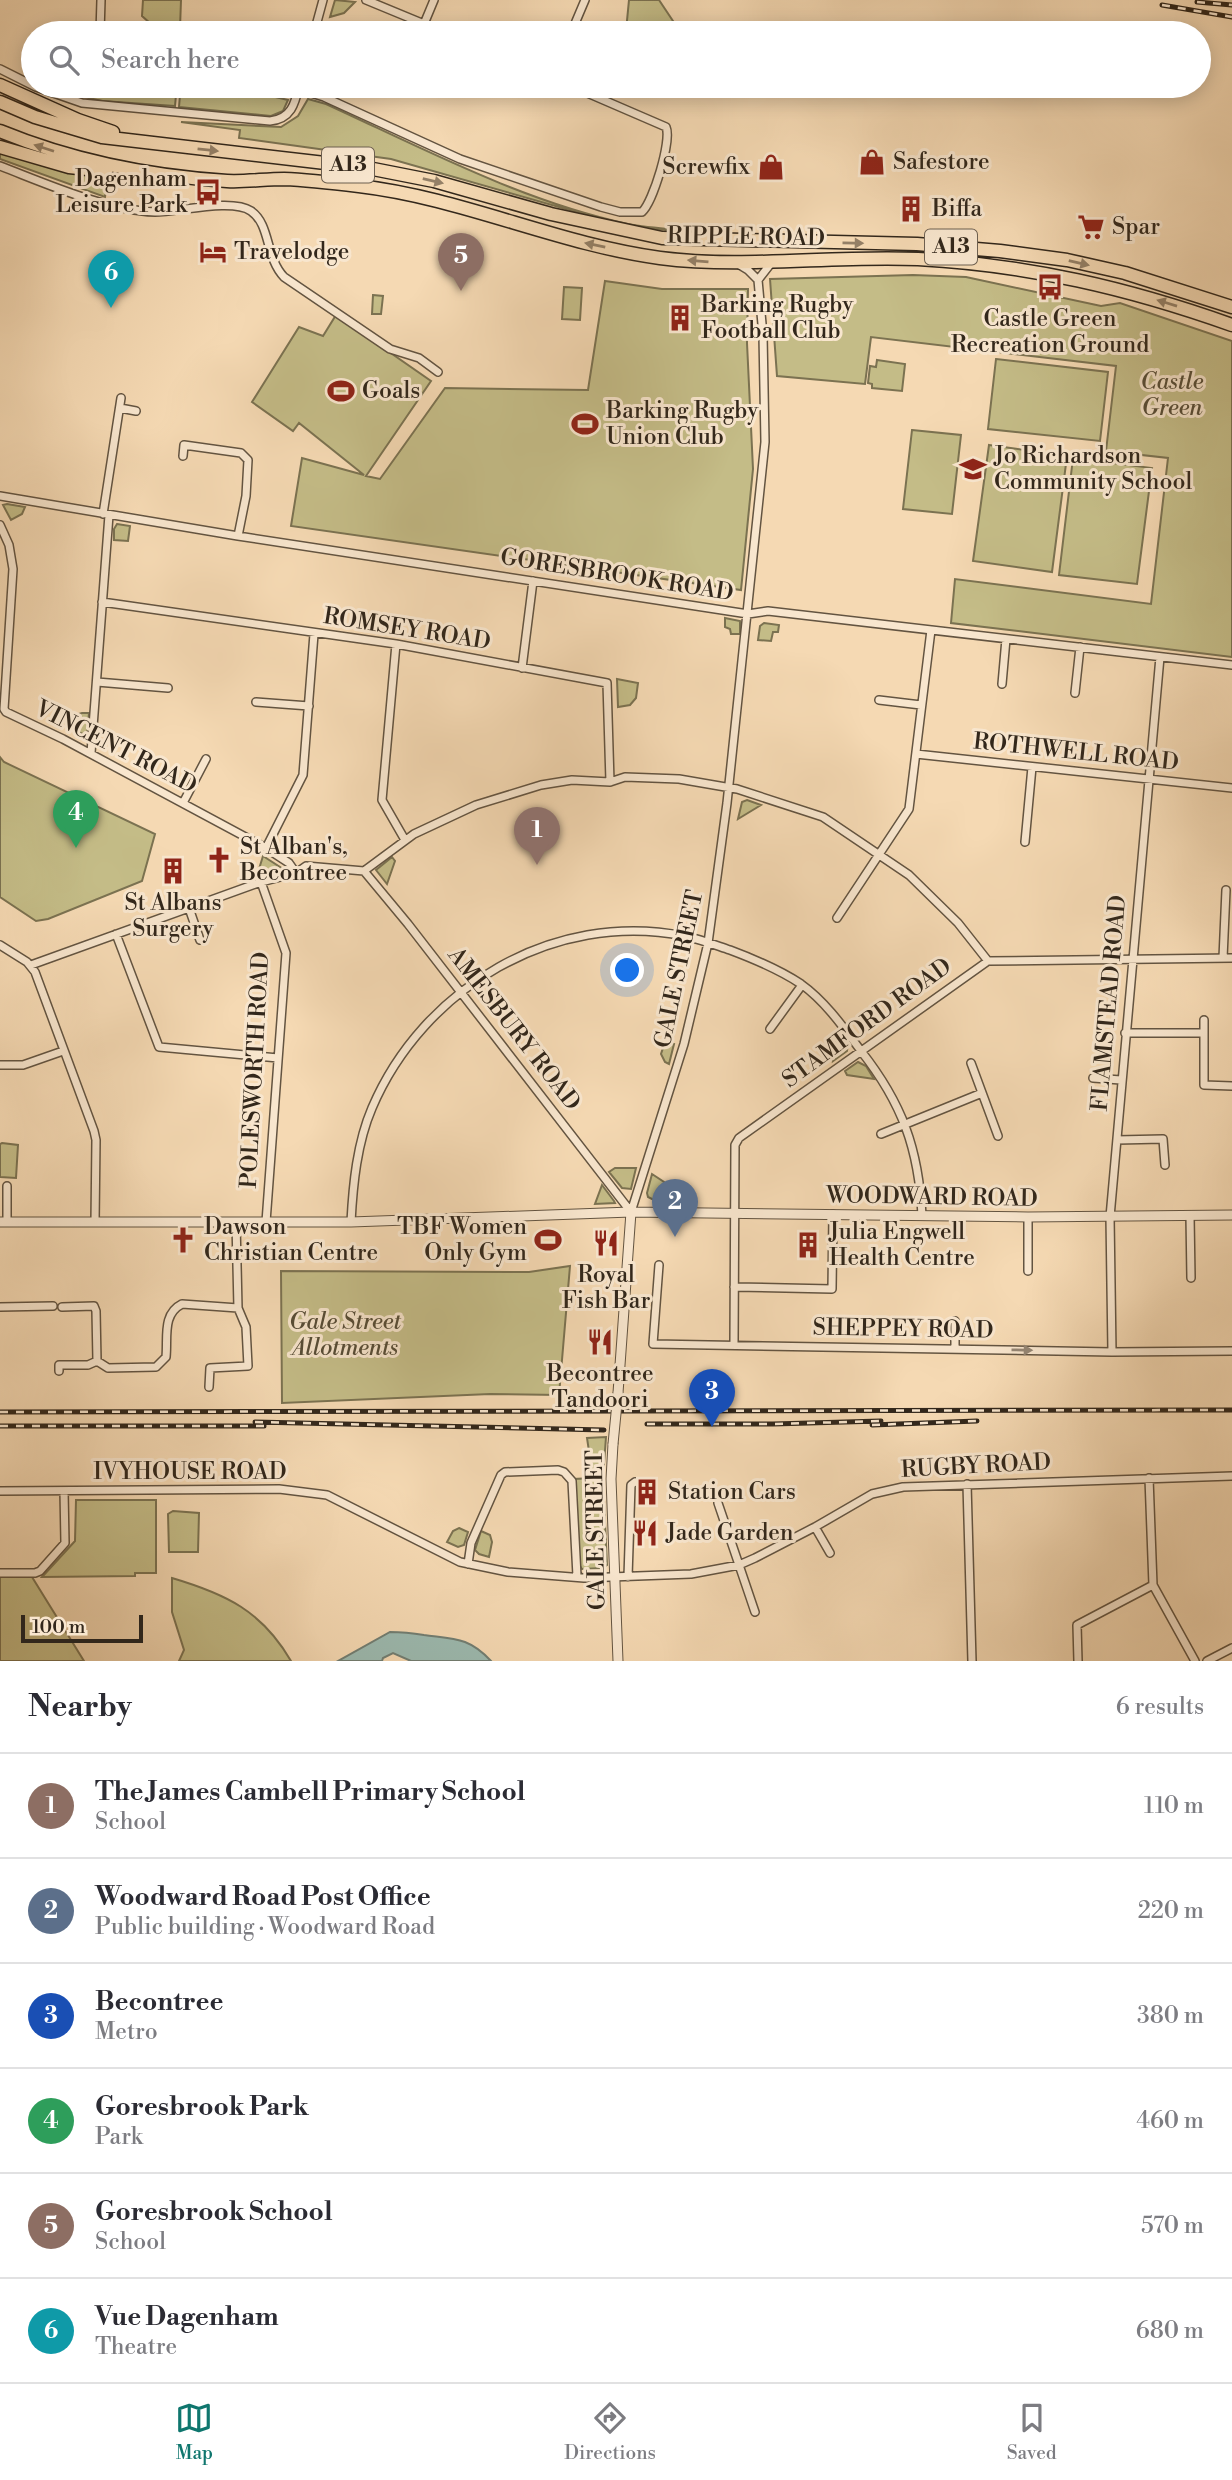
<!DOCTYPE html>
<meta charset="utf-8">
<style>
body{margin:0;font-family:"Libre Bodoni",serif;background:#f7f7f7;color:#2b2b33}
.scale{position:absolute;left:21px;bottom:18px;width:122px;box-sizing:border-box;padding-left:7px;border:4px solid #32271b;border-top:0;font-size:19px;line-height:24px;white-space:nowrap;color:#32271b;-webkit-text-stroke:5px #f8e6ce;paint-order:stroke}
.you{position:absolute;left:628px;top:971px;width:24px;height:24px;margin:-18px;border:5px solid #fff;border-radius:50%;background:#1a73e8;box-shadow:0 0 0 10px #1a73e833}
.badge{display:grid;place-items:center;width:46px;height:46px;border-radius:50%;background:#0f766e;color:#fff;font-size:23px;font-weight:700}
.pin{position:absolute;translate:-50% -58px;filter:drop-shadow(0 2px 4px #0008)}
.pin::after{content:'';position:absolute;top:37px;width:24px;height:21px;background:inherit;clip-path:polygon(0 0,100% 0,50% 100%)}
.list{margin:0;padding:0;list-style:none}
h2{display:flex;justify-content:space-between;align-items:center;height:91px;margin:0;padding:0 28px;font-size:30px}
h2 small{font-size:23px;font-weight:400;color:#7c7c81}
.list li{display:grid;grid-template-columns:46px 1fr auto;gap:21px;align-items:center;box-sizing:border-box;height:105px;padding:0 28px;border-top:2px solid #e1e1e2}
.list b{display:block;font-size:26px;white-space:nowrap}
.list p{margin:0;font-size:23px;white-space:nowrap;color:#7c7c81}
.list em{font-size:23px;font-style:normal;color:#7c7c81}
.icon{flex:none;width:38px;height:38px;fill:none;stroke:currentColor;stroke-width:2;stroke-linecap:round;stroke-linejoin:round}
.map{position:relative;flex:none;width:1232px;height:1661px;overflow:hidden}
.search{position:absolute;background:#fff;box-shadow:0 4px 18px #0003;left:21px;right:21px;top:21px;height:77px;display:flex;align-items:center;gap:18px;box-sizing:border-box;padding:0 24px;border-radius:38px;color:#7c7c81;font-size:26px}
.sheet{height:721px;background:#fff}
nav{display:flex;justify-content:space-around;align-items:center;box-sizing:border-box;height:98px;border-top:2px solid #e1e1e2;background:#fff;font-size:19px;color:#7c7c81}
nav a{display:grid;justify-items:center;gap:4px}
nav .on{color:#0f766e}
.map>svg:first-child{display:block}
.green{fill:#c4bc87;stroke:#7b7251;stroke-width:2}
.water{fill:#9cbab0;stroke:#727f74;stroke-width:2}
.lines{fill:none;stroke-linecap:round;stroke-linejoin:round}
.minor-casing{stroke:#635441;stroke-width:10}
.tertiary-casing{stroke:#635441;stroke-width:11}
.trunk-casing{stroke:#32271b;stroke-width:15}
.minor{stroke:#f8e6ce;stroke-width:7}
.tertiary{stroke:#f8e6ce;stroke-width:9}
.trunk{stroke:#f5d9b3;stroke-width:12}
.rail-casing{stroke:#32271b;stroke-width:5}
.rail{stroke:#f8e6ce;stroke-width:2.5;stroke-dasharray:8;stroke-linecap:butt}
.tertiary-bridge-casing{stroke:#635441;stroke-width:11;stroke-linecap:butt}
.tertiary-bridge{stroke:#f8e6ce;stroke-width:9}
.oneway{fill:#948067}
.oneway2{fill:#958674}
.labels{text-anchor:middle;dominant-baseline:central;stroke-width:6;stroke-linejoin:round;paint-order:stroke}
.shield{fill:#f8e6ce;stroke:#6d6051;stroke-width:2}
.shield-label{font-size:21px;font-weight:bold;fill:#32271b}
.poi-label{font-size:23px;fill:#32271b;stroke:#f8e6ce;text-anchor:start}
.street-label{font-size:23px;fill:#32271b;stroke:#f8e6ce}
.park-label{font-size:23px;font-style:italic;fill:#564c36;stroke:#f8e6ce}
</style>
<div class="map">
<svg width="1232" height="1661" viewBox="0 0 1232 1661">
<rect width="100%" height="100%" fill="#f5d9b3"/>
<filter id="stains"><feTurbulence type="fractalNoise" baseFrequency=".00286" numOctaves="4"/><feColorMatrix values="0 0 0 0 .2 0 0 0 0 .09 0 0 0 0 .02 0 0 0 .5 -.17"/></filter>
<radialGradient id="worn" r=".72"><stop offset=".6" stop-color="#630" stop-opacity="0"/><stop offset="1" stop-color="#630" stop-opacity=".3"/></radialGradient>
<path class="green" d="M143 0H181L180 28 151 24 142 16Z
M335 0 355 2 344 13 330 17Z
M629 0H659L681 33H630L626 31Z
M99 86H176V92L99 91Z
M180 86H275L272 92 266 93 180 92Z
M58 91 176 95 175 106 102 101Z
M180 95 271 96 288 100 283 111 271 116 179 107Z
M308 99 326 104C424 149 522 201 628 224 649 228 670 229 691 231V233L622 225 391 159 239 138 240 130 181 122 281 127 298 116Z
M0 149 108 179 105 197 0 159Z
M913 275 966 277 1101 306 1120 303 1232 341V657L951 623 955 579 1151 604 1168 458 1106 451 1116 366 871 337 865 384 777 376 770 279Z
M605 281 662 289H748L747 343 753 469 741 590 291 526 302 458 364 475 299 423 293 431 252 402 299 327 323 336 336 315 431 381 366 476 380 479 445 388 588 390Z
M564 287 582 288 580 320 562 319Z
M373 295 383 296 381 314H372Z
M996 359 1108 372 1100 441 988 429Z
M877 360 905 364 902 391 872 388V384L868 383 870 366 876 367Z
M912 430 961 435 952 514 903 509Z
M989 445 1067 456 1052 572 973 561Z
M1073 458 1152 468 1137 584 1059 575Z
M7 504 25 507 22 514 11 520 3 505Z
M117 524 130 526 128 541 114 540V529Z
M725 618 740 621V634H731L730 629 725 627Z
M764 623 779 625 778 632H773L771 641 758 640 760 626Z
M617 679 638 683 636 698 630 705 618 707Z
M82 713H89L87 734 85 735 67 727 72 716Z
M0 757 4 762 155 834 142 881 48 919 36 921 0 897Z
M747 800 761 805 738 819 742 802Z
M263 856 283 869 282 873 261 880 259 869Z
M392 857 395 861 387 884 376 870Z
M838 1029 848 1043 847 1051 833 1061Z
M665 1042 674 1044 669 1064 665 1062 661 1054Z
M858 1062 866 1066 874 1079 847 1075 845 1071Z
M2 1143 18 1145 16 1178 0 1177V1144Z
M615 1168H636L631 1189 622 1188 609 1172Z
M652 1174 664 1182 675 1201H656L648 1197 647 1193Z
M602 1185 614 1201 615 1203 595 1204Z
M570 1266 559 1395 490 1394 282 1403 281 1271 529 1272Z
M606 1437 603 1478 607 1565 603 1568 582 1569 578 1563 574 1479 593 1478 587 1438Z
M76 1500H156V1573H135V1576L42 1577 75 1541Z
M173 1511 199 1513 198 1552H169L168 1514Z
M459 1528 468 1532 464 1545 458 1547 447 1542 453 1531Z
M481 1531 490 1535 492 1542 489 1557 479 1554 475 1550Z
M0 1577H32L84 1661H0Z
M172 1578C226 1594 262 1611 291 1661H179L184 1650 172 1612Z"/>
<path class="water" d="M390 1632C402 1632 412 1633 424 1635 454 1639 469 1637 491 1661H411L393 1653 383 1658 382 1661H338Z"/>
<g class="lines">
<g class="minor-casing">
<path id="minor" d="M366 0 446 33
M424 24 434 0
M100 33 101 0
M314 33 323 0
M571 33 585 0
M0 69 36 87 82 103 270 121C291 119 295 104 299 86
M288 86 324 97 460 159 601 207 620 212H642C653 202 672 140 666 127L571 86
M0 166C47 184 105 210 155 212 179 212 232 198 251 211 271 225 265 257 284 277L390 349 419 358 438 372
M758 280 772 262
M120 408 136 411
M183 456 184 445 241 453 248 460 246 496 238 536
M0 496 238 536 748 614 768 611 1232 665
M103 514 121 398
M0 525 9 545 13 569 4 709 6 712 63 739 266 848 289 863 296 873
M102 602 396 644 607 683 610 782
M396 644 382 800 405 840
M522 668 533 581
M97 682 168 688
M1002 684 1006 639
M1075 693 1080 647
M879 700 921 705
M256 702 309 706
M91 753 109 515
M916 754 1232 788
M183 803 206 759
M1025 842 1032 767
M266 848 303 775 314 634
M364 871 414 834 476 805 541 785 572 780 610 782 625 777 679 779 737 789 823 817 909 875 958 923 988 961
M261 882 286 953 266 1222
M189 908 200 940
M837 918 909 809 931 630
M116 934 159 1047 278 1058
M0 945 27 962 35 972 94 1131 96 1140 95 1222
M1223 958 1226 890
M31 965 261 882 296 873 306 866 364 871 408 924 631 1212
M770 1029 802 985
M1125 1033H1204V1085L1232 1086
M1204 1033V1020
M971 1063 998 1136
M0 1065H23L63 1051
M1093 1078 1121 1080
M881 1134 982 1093
M1117 1140 1163 1139 1165 1165
M7 1186V1222
M631 1212 684 1044 708 943 727 803 765 442 763 335 758 280 748 270 738 264
M1190 1216 1191 1278
M351 1222C353 1184 357 1143 372 1108 423 988 554 910 684 936 700 939 715 945 730 950 754 959 780 970 801 984 825 1001 844 1028 861 1051 902 1103 919 1149 922 1216
M659 1265 653 1344 1112 1352 1232 1351
M1028 1271V1217
M734 1287 832 1289 833 1214
M0 1307 53 1306
M62 1307 94 1306 96 1311 97 1361 108 1368 156 1367 166 1357C168 1337 162 1314 182 1304L238 1308 236 1222
M734 1345 735 1145 739 1138 988 961 1232 958
M955 1348V1321
M1112 1352 1110 1217 1160 657
M59 1371V1365H88L97 1361
M209 1387 210 1368 248 1366 246 1327 238 1308
M1149 1478 1153 1585 1195 1661
M967 1484 972 1661
M0 1491 279 1489 327 1495 460 1562 508 1572 584 1578 691 1574 739 1565 755 1558 815 1527 872 1494 903 1487 1232 1476
M718 1503 755 1612
M815 1527 830 1553
M468 1564 471 1543 501 1475 505 1472 558 1470 564 1472 572 1481 577 1576
M0 1573H35L40 1571 65 1543 64 1491
M628 1577 631 1485 635 1482
M1078 1661 1077 1625 1153 1585
M1207 1661 1232 1648"/>
</g>
<g class="tertiary-casing">
<path id="tertiary" d="M0 1222H351L631 1212 1028 1217 1232 1215
M618 1393 631 1212
M613 1444 611 1479 618 1661"/>
</g>
<g class="trunk-casing">
<path id="trunk" d="M0 85 78 120 113 132
M0 102 35 117 102 137 368 168 434 181 551 214 662 238 917 244 1000 251 1067 260 1125 273 1232 307
M0 131C73 161 148 176 227 181 246 182 265 179 284 179 309 180 334 183 359 186 462 198 557 244 660 258 745 269 832 255 918 259 1029 265 1128 288 1232 325
M0 147 69 167 106 171"/>
</g>
<use href="#minor" class="minor"/>
<use href="#tertiary" class="tertiary"/>
<use href="#trunk" class="trunk"/>
<g class="rail-casing">
<path id="rail" d="M1197 2 1232 5
M1162 5 1232 17
M0 1412 1232 1410
M255 1422 604 1430
M647 1424H773L881 1421
M872 1425 977 1421
M0 1426H264"/>
</g>
<use href="#rail" class="rail"/>
<g class="tertiary-bridge-casing">
<path id="tertiary-bridge" d="M613 1444 618 1393"/>
</g>
<use href="#tertiary-bridge" class="tertiary-bridge"/>
</g>
<defs><path id="oneway-solid" d="M-6-.8H1V-3.2L6.5 0L1 3.2V.8H-6Z" transform="scale(1.75)"/></defs>
<g class="oneway">
<use href="#oneway-solid" transform="translate(44 148) rotate(-162)"/>
<use href="#oneway-solid" transform="translate(208 150) rotate(6)"/>
<use href="#oneway-solid" transform="translate(433 181) rotate(13)"/>
<use href="#oneway-solid" transform="translate(853 243) rotate(1)"/>
<use href="#oneway-solid" transform="translate(595 245) rotate(-168)"/>
<use href="#oneway-solid" transform="translate(698 261) rotate(-175)"/>
<use href="#oneway-solid" transform="translate(1079 263) rotate(13)"/>
<use href="#oneway-solid" transform="translate(1167 303) rotate(-163)"/>
</g>
<use class="oneway2" href="#oneway-solid" transform="translate(1022 1350) rotate(1)"/>
<defs>
<g id="shop-bare" transform="scale(2.1)"><path d="M-5-2.5h2.3a2.7 3.5 0 0 1 5.4 0H5L5.5 6h-11ZM-1.5-2.5h3a1.5 2.3 0 0 0-3 0Z" fill="#8f2418" stroke="#f8e6ce" stroke-width="2.5" paint-order="stroke"/></g>
<g id="bus-bare" transform="scale(2.1)"><path d="M-5-6H5V4H4V6H2V4H-2V6H-4V4H-5ZM-3.5-4V0h7V-4ZM-3.5 1.2v1.5H-2V1.2ZM2 1.2v1.5H3.5V1.2Z" fill="#8f2418" stroke="#f8e6ce" stroke-width="2.5" paint-order="stroke"/></g>
<g id="building-bare" transform="scale(2.1)"><path d="M-4-6H4V6H1V3H-1V6H-4ZM-2.5-4.3h1.7v1.8h-1.7ZM.8-4.3h1.7v1.8H.8ZM-2.5-1h1.7V.8h-1.7ZM.8-1h1.7V.8H.8Z" fill="#8f2418" stroke="#f8e6ce" stroke-width="2.5" paint-order="stroke"/></g>
<g id="supermarket-bare" transform="scale(2.1)"><path d="M-6-5.5h2.5l.6 2H6L4.5 2H-2.5L-4.4-4H-6ZM-1.5 3.2a1.3 1.3 0 1 0 .1 0ZM3 3.2a1.3 1.3 0 1 0 .1 0Z" fill="#8f2418" stroke="#f8e6ce" stroke-width="2.5" paint-order="stroke"/></g>
<g id="hotel-bare" transform="scale(2.1)"><path d="M-6-4.5h1.5V1H6V5H4.5V3h-9V5H-6ZM-4 0a1.8 1.8 0 1 1 3.6 0ZM.5 0V-2.5h3Q6-2.5 6 0Z" fill="#8f2418" stroke="#f8e6ce" stroke-width="2.5" paint-order="stroke"/></g>
<g id="stadium-bare" transform="scale(2.1)"><path d="M0-5a6.5 5 0 1 0 0 10a6.5 5 0 1 0 0-10ZM-3.5-1.8h7v3.6h-7Z" fill="#8f2418" stroke="#f8e6ce" stroke-width="2.5" paint-order="stroke"/></g>
<g id="school-bare" transform="scale(2.1)"><path d="M0-5L7-2L0 1L-7-2ZM-4 1L0 2.5L4 1V4Q0 6-4 4Z" fill="#8f2418" stroke="#f8e6ce" stroke-width="2.5" paint-order="stroke"/></g>
<g id="church-bare" transform="scale(2.1)"><path d="M-1.2-6h2.4v3.5h3.3v2.4h-3.3V6h-2.4V-.1h-3.3v-2.4h3.3Z" fill="#8f2418" stroke="#f8e6ce" stroke-width="2.5" paint-order="stroke"/></g>
<g id="restaurant-bare" transform="scale(2.1)"><path d="M-5-6h1v4h1v-4h1v4h1v-4h1v5L-1.5 .5V6h-2V.5L-5-1ZM5-6V6H3V1.5H1.5Q1.5-4 5-6Z" fill="#8f2418" stroke="#f8e6ce" stroke-width="2.5" paint-order="stroke"/></g>
</defs>
<g fill-rule="evenodd">
<use href="#shop-bare" x="872" y="162"/>
<use href="#shop-bare" x="771" y="167"/>
<use href="#bus-bare" x="208" y="192"/>
<use href="#building-bare" x="911" y="209"/>
<use href="#supermarket-bare" x="1091" y="227"/>
<use href="#hotel-bare" x="213" y="252"/>
<use href="#bus-bare" x="1050" y="287"/>
<use href="#building-bare" x="680" y="318"/>
<use href="#stadium-bare" x="341" y="391"/>
<use href="#stadium-bare" x="585" y="424"/>
<use href="#school-bare" x="973" y="469"/>
<use href="#church-bare" x="219" y="860"/>
<use href="#building-bare" x="173" y="871"/>
<use href="#church-bare" x="183" y="1240"/>
<use href="#stadium-bare" x="548" y="1240"/>
<use href="#restaurant-bare" x="606" y="1243"/>
<use href="#building-bare" x="808" y="1245"/>
<use href="#restaurant-bare" x="600" y="1342"/>
<use href="#building-bare" x="647" y="1492"/>
<use href="#restaurant-bare" x="645" y="1533"/>
</g>
<g class="labels">
<g class="shield">
<rect x="322" y="147.5" width="52" height="35" rx="5"/>
<rect x="925" y="229.5" width="52" height="35" rx="5"/>
</g>
<g class="shield-label">
<text x="348" y="165">A13</text>
<text x="951" y="247">A13</text>
</g>
<g class="poi-label">
<text x="893" y="162">Safestore</text>
<text x="750" y="167" text-anchor="end">Screwfix</text>
<text x="187" y="179" text-anchor="end">Dagenham<tspan x="187" dy="26">Leisure Park</tspan></text>
<text x="932" y="209">Biffa</text>
<text x="1112" y="227">Spar</text>
<text x="234" y="252">Travelodge</text>
<text x="701" y="305">Barking Rugby<tspan x="701" dy="26">Football Club</tspan></text>
<text x="1050" y="319" text-anchor="middle">Castle Green<tspan x="1050" dy="26">Recreation Ground</tspan></text>
<text x="362" y="391">Goals</text>
<text x="606" y="411">Barking Rugby<tspan x="606" dy="26">Union Club</tspan></text>
<text x="994" y="456">Jo Richardson<tspan x="994" dy="26">Community School</tspan></text>
<text x="240" y="847">St Alban's,<tspan x="240" dy="26">Becontree</tspan></text>
<text x="173" y="903" text-anchor="middle">St Albans<tspan x="173" dy="26">Surgery</tspan></text>
<text x="204" y="1227">Dawson<tspan x="204" dy="26">Christian Centre</tspan></text>
<text x="527" y="1227" text-anchor="end">TBF Women<tspan x="527" dy="26">Only Gym</tspan></text>
<text x="829" y="1232">Julia Engwell<tspan x="829" dy="26">Health Centre</tspan></text>
<text x="606" y="1275" text-anchor="middle">Royal<tspan x="606" dy="26">Fish Bar</tspan></text>
<text x="600" y="1374" text-anchor="middle">Becontree<tspan x="600" dy="26">Tandoori</tspan></text>
<text x="668" y="1492">Station Cars</text>
<text x="666" y="1533">Jade Garden</text>
</g>
<g class="street-label">
<text transform="translate(746 237) rotate(1)">RIPPLE ROAD</text>
<text transform="translate(617 575) rotate(9)">GORESBROOK ROAD</text>
<text transform="translate(407 629) rotate(9)">ROMSEY ROAD</text>
<text transform="translate(116 747) rotate(27)">VINCENT ROAD</text>
<text transform="translate(1076 752) rotate(6)">ROTHWELL ROAD</text>
<text transform="translate(679 969) rotate(-78)">GALE STREET</text>
<text transform="translate(1109 1003) rotate(-85)">FLAMSTEAD ROAD</text>
<text transform="translate(867 1023) rotate(-36)">STAMFORD ROAD</text>
<text transform="translate(514 1029) rotate(52)">AMESBURY ROAD</text>
<text transform="translate(255 1070) rotate(-87)">POLESWORTH ROAD</text>
<text transform="translate(932 1197) rotate(1)">WOODWARD ROAD</text>
<text transform="translate(903 1329) rotate(1)">SHEPPEY ROAD</text>
<text transform="translate(976 1466) rotate(-3)">RUGBY ROAD</text>
<text x="190" y="1472">IVYHOUSE ROAD</text>
<text transform="translate(596 1530) rotate(-91)">GALE STREET</text>
</g>
<g class="park-label">
<text x="1172" y="382">Castle<tspan x="1172" dy="26">Green</tspan></text>
<text x="345" y="1322">Gale Street<tspan x="345" dy="26">Allotments</tspan></text>
</g>
</g>
<rect width="100%" height="100%" filter="url(#stains)"/>
<rect width="100%" height="100%" fill="url(#worn)"/>
</svg>
<div class="scale">100 m</div>
<div class="you"></div>
<div class="pin badge" style="left:537px;top:865px;background:#8d6e63">1</div>
<div class="pin badge" style="left:675px;top:1237px;background:#5c6f8a">2</div>
<div class="pin badge" style="left:712px;top:1427px;background:#1a4fb4">3</div>
<div class="pin badge" style="left:76px;top:848px;background:#2e9e5b">4</div>
<div class="pin badge" style="left:461px;top:291px;background:#8d6e63">5</div>
<div class="pin badge" style="left:111px;top:308px;background:#0f9aa8">6</div>
<div class="search"><svg class="icon" aria-label="search" viewBox="0 0 24 24"><circle cx="10" cy="10" r="6"/><path d="M15 15l6 6"/></svg>Search here</div>
</div>
<section class="sheet">
<h2>Nearby<small>6 results</small></h2>
<ul class="list">
<li><span class="badge" style="background:#8d6e63">1</span><div><b>The James Cambell Primary School</b><p>School</p></div><em>110 m</em></li>
<li><span class="badge" style="background:#5c6f8a">2</span><div><b>Woodward Road Post Office</b><p>Public building · Woodward Road</p></div><em>220 m</em></li>
<li><span class="badge" style="background:#1a4fb4">3</span><div><b>Becontree</b><p>Metro</p></div><em>380 m</em></li>
<li><span class="badge" style="background:#2e9e5b">4</span><div><b>Goresbrook Park</b><p>Park</p></div><em>460 m</em></li>
<li><span class="badge" style="background:#8d6e63">5</span><div><b>Goresbrook School</b><p>School</p></div><em>570 m</em></li>
<li><span class="badge" style="background:#0f9aa8">6</span><div><b>Vue Dagenham</b><p>Theatre</p></div><em>680 m</em></li>
</ul>
</section>
<nav>
<a class="on"><svg class="icon" aria-label="map" viewBox="0 0 24 24"><path d="M3 6l6-2 6 2 6-2v14l-6 2-6-2-6 2zM9 4v14M15 6v14"/></svg>Map</a>
<a><svg class="icon" aria-label="directions" viewBox="0 0 24 24"><path d="M12 3l9 9-9 9-9-9zM9 14v-3h6M13 9l2 2-2 2"/></svg>Directions</a>
<a><svg class="icon" aria-label="saved" viewBox="0 0 24 24"><path d="M7 4h10v16l-5-4-5 4z"/></svg>Saved</a>
</nav>
